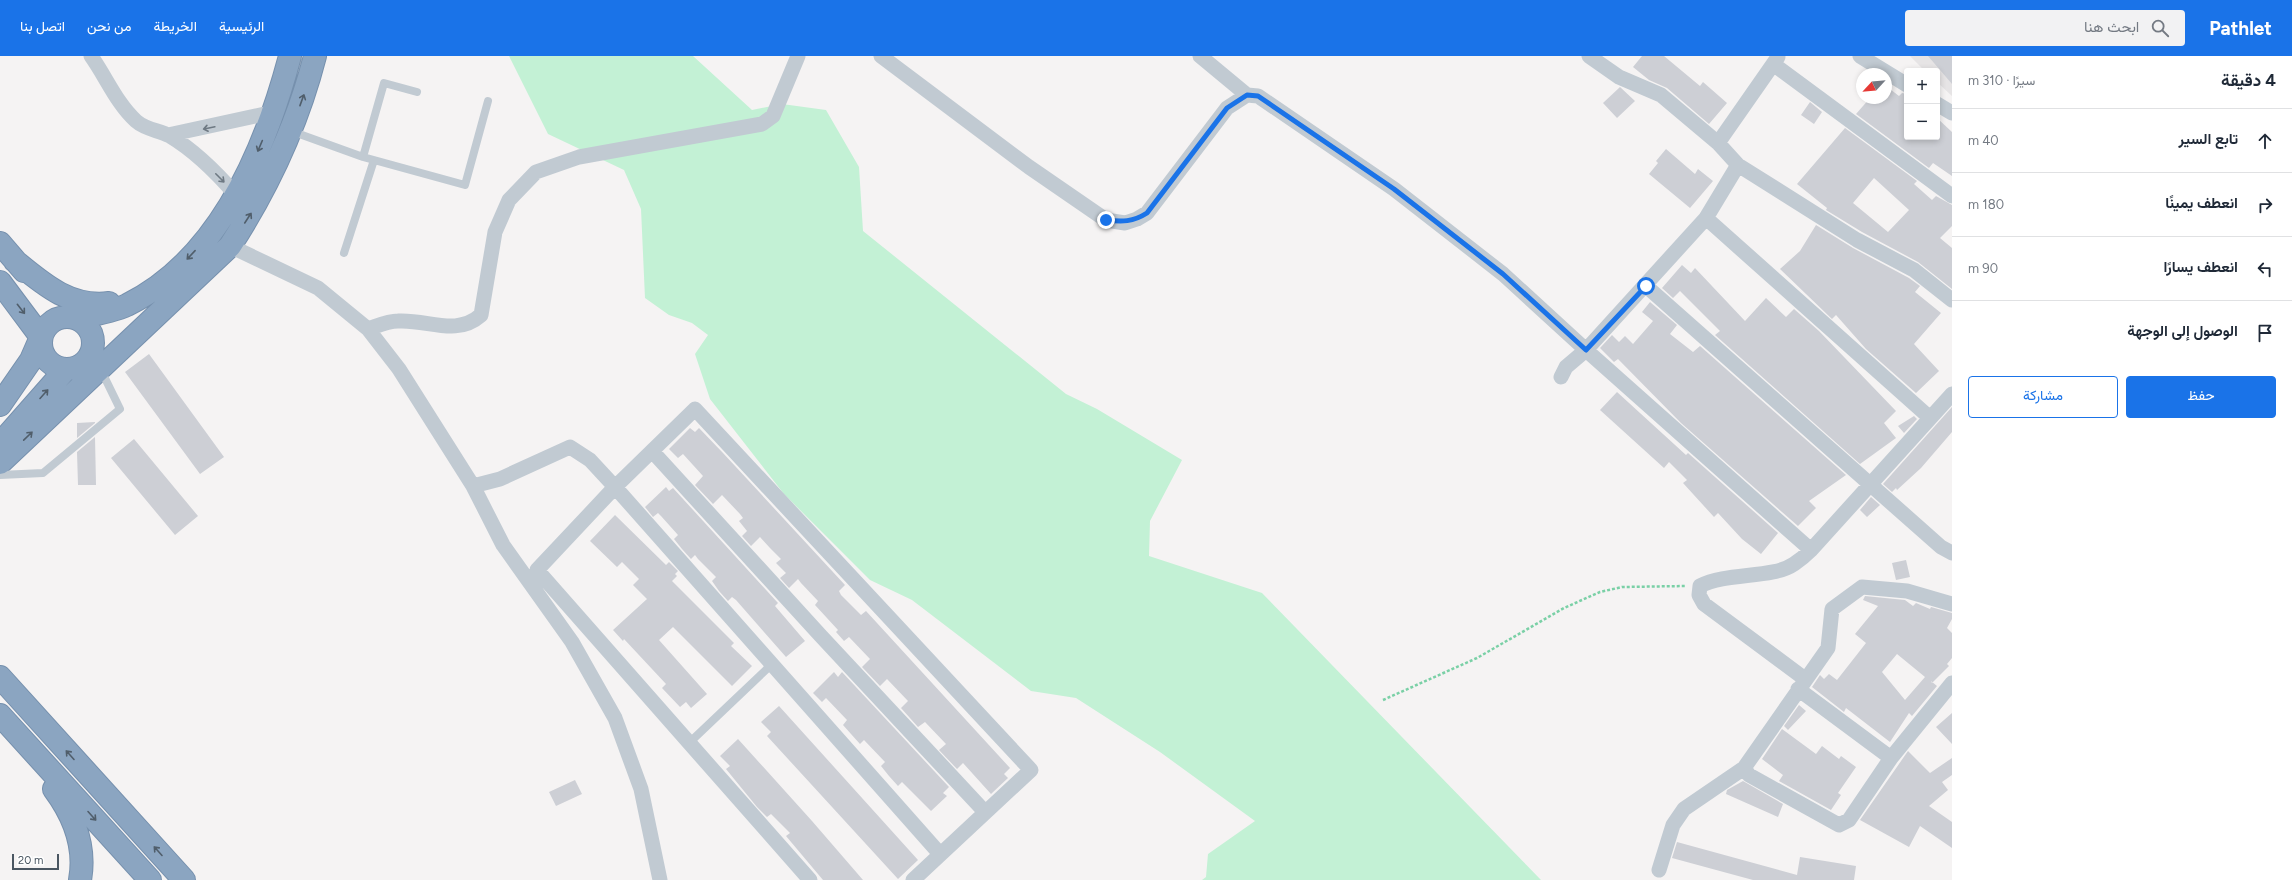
<!DOCTYPE html>
<html lang="ar">
<meta charset="utf-8">
<style>
body{margin:0;font-family:Figtree,Vazirmatn,sans-serif;background:#f2f2f3;color:#1f2937;direction:rtl}
.controls{position:absolute;right:12px;top:12px;display:grid;overflow:hidden;border-radius:4px;box-shadow:0 2px 6px #0003}
.controls button{width:36px;height:36px;display:grid;place-items:center;padding:0;border:0;border-bottom:1px solid #e0e1e3;background:#fff;color:#1f2937;font:20px sans-serif}
.compass{position:absolute;left:1856px;top:12px;width:36px;height:36px;border-radius:50%;background:#fff;box-shadow:0 2px 6px #0003;rotate:244deg}
.scale{position:absolute;left:12px;bottom:10px;width:47px;box-sizing:border-box;padding-left:4px;border:2px solid #4a5661;border-top:0;font-size:11px;line-height:14px;white-space:nowrap;color:#4a5661;-webkit-text-stroke:3px #fff;paint-order:stroke}
.stop{position:absolute;width:12px;height:12px;margin:-9px;border:3px solid #1a73e8;border-radius:50%;background:#fff}
.stop.end{background:#1a73e8;border-color:#fff;box-shadow:0 1px 4px #0008}
.list{margin:0;padding:0;list-style:none}
h2{display:flex;justify-content:space-between;align-items:center;height:52px;margin:0;padding:0 16px;font-size:17px}
h2 small{font-size:13px;font-weight:400;color:#747a83}
.list li{display:grid;grid-template-columns:26px 1fr auto;gap:12px;align-items:center;box-sizing:border-box;height:64px;padding:0 16px;border-top:1px solid #e0e1e3}
.list b{display:block;font-size:15px;white-space:nowrap}
.list em{font-size:13px;font-style:normal;color:#747a83}
.actions{display:flex;gap:8px;padding:12px 16px}
.actions a{flex:1;padding:9px 0;border:1px solid #1a73e8;border-radius:4px;text-align:center;font-size:14px;color:#1a73e8}
.actions .main{background:#1a73e8;color:#fff}
.icon{flex:none;width:22px;height:22px;fill:none;stroke:currentColor;stroke-width:2;stroke-linecap:round;stroke-linejoin:round}
.map{position:relative;flex:none;width:1952px;height:824px;overflow:hidden;direction:ltr}
header{display:flex;align-items:center;gap:24px;box-sizing:border-box;height:56px;padding:0 20px;background:#1a73e8;color:#fff}
header strong{font-size:19px}
nav{display:flex;gap:22px;margin-inline-start:auto;font-size:14px}
.search{width:280px;height:36px;background:#f2f2f3;display:flex;align-items:center;gap:10px;box-sizing:border-box;padding:0 14px;border-radius:4px;color:#747a83;font-size:15px}
main{display:flex}
aside{flex:1;background:#fff}
.map>svg:first-child{display:block}
.education{fill:#e6e4e5}
.green{fill:#c3f1d5}
.building{fill:#cdcfd5;fill-rule:evenodd}
.lines{fill:none;stroke-linecap:round;stroke-linejoin:round}
.highway-casing{stroke:#7690ad;stroke-width:24}
.path{stroke:#7ad0a6;stroke-width:2.5;stroke-dasharray:3 2;stroke-linecap:butt}
.lane{stroke:#c1cad2;stroke-width:8}
.street{stroke:#c1cad2;stroke-width:15}
.highway{stroke:#8ba5c1;stroke-width:22}
.oneway{stroke:#505e6b}
.oneway2{stroke:#6e7983}
.route{stroke:#1a73e8;stroke-width:5}
</style>
<header>
<strong>Pathlet</strong>
<div class="search"><svg class="icon" aria-label="search" viewBox="0 0 24 24"><circle cx="10" cy="10" r="6"/><path d="M15 15l6 6"/></svg>ابحث هنا</div>
<nav><a>الرئيسية</a><a>الخريطة</a><a>من نحن</a><a>اتصل بنا</a></nav>
</header>
<main>
<aside>
<h2>4 دقيقة<small>سيرًا · 310 m</small></h2>
<ul class="list">
<li><svg class="icon" aria-label="ahead" viewBox="0 0 24 24"><path d="M12 20V5M6 11l6-6 6 6"/></svg><div><b>تابع السير</b></div><em>40 m</em></li>
<li><svg class="icon" aria-label="right" viewBox="0 0 24 24"><path d="M7 20v-9h11M14 6l5 5-5 5"/></svg><div><b>انعطف يمينًا</b></div><em>180 m</em></li>
<li><svg class="icon" aria-label="left" viewBox="0 0 24 24"><path d="M17 20v-9H6M10 6l-5 5 5 5"/></svg><div><b>انعطف يسارًا</b></div><em>90 m</em></li>
<li><svg class="icon" aria-label="arrive" viewBox="0 0 24 24"><path d="M6 21V4h12l-3 4 3 4H6"/></svg><div><b>الوصول إلى الوجهة</b></div></li>
</ul>
<div class="actions"><a class="main">حفظ</a><a>مشاركة</a></div>
</aside>
<div class="map">
<svg width="1952" height="824" viewBox="0 0 1952 824">
<rect width="100%" height="100%" fill="#f5f3f3"/>
<path class="education" d="M1910 0H1952V40L1937 26V15H1925Z"/>
<path class="green" d="M509 0H693L752 54 782 48 826 54 859 111 863 175 1066 338 1097 353 1182 404 1150 465 1149 500 1262 537 1541 824H1202L1206 821 1208 798 1255 765 1160 696 1076 642 1031 635 912 544 870 524 784 438 710 343 695 298 708 279 692 267 669 259 645 242 641 153 624 114 548 78Z"/>
<path class="building" d="M1642 0H1664L1700 30 1703 26 1727 47 1709 68 1667 32 1649 24 1633 11Z
M1928 0H1952V28Z
M1886 30 1899 40 1902 37 1907 38V81H1937V62L1952 76V120L1933 107 1929 112 1856 58 1870 42H1886Z
M1620 31 1635 45 1617 62 1603 47Z
M1810 46 1822 56 1814 68 1801 59Z
M1845 72 1917 125 1914 128 1932 144 1936 140 1952 149V170L1940 182 1952 192V233L1918 206 1862 176 1826 154 1827 152 1797 128ZM1874 122 1909 154 1888 176 1853 147Z
M1666 93 1695 118 1698 113 1713 125 1690 152 1649 118 1658 107 1656 105Z
M1816 169 1853 192 1909 222 1920 230 1915 236 1941 257 1914 288 1939 315 1916 337 1866 293 1836 259 1832 263 1780 213 1800 195Z
M1682 209 1691 217 1695 212 1745 265 1766 242 1786 261 1794 253 1819 275 1896 355 1884 367 1896 382 1860 408 1715 279 1720 275 1680 235 1673 242 1662 232Z
M1650 246 1677 269 1670 278 1693 296 1700 290 1846 419 1809 445 1816 452 1798 470 1681 367 1618 303 1614 306 1600 292 1612 279 1619 286 1625 280 1633 288 1653 265 1642 256Z
M149 298 224 401 200 418 125 316Z
M1617 336 1686 399 1688 397 1778 477 1761 498 1742 483 1718 457 1714 461 1683 427 1687 424 1669 406 1664 412 1600 354Z
M1952 351V376L1921 412 1897 434 1896 432 1892 436 1883 428Z
M1914 360 1917 363 1904 377 1898 370Z
M95 366V367L77 382V367Z
M690 372 695 376 699 372 723 397 845 529 839 535 841 539 861 559 866 555 1010 712 1004 718 1008 722 991 738 963 707 957 713 939 694 946 688 925 666 918 671 901 652 908 645 887 623 880 630 862 611 870 603 849 581 844 585 836 576 838 574 815 549 818 545 801 527 798 523 789 532 780 522 786 517 776 507 781 503 770 492 760 481 751 490 742 480 747 475 739 465 743 462 740 458 722 439 713 448 695 429 703 420 683 398 678 402 669 393Z
M95 381 96 429H78L77 396Z
M134 383 198 460 175 479 111 402Z
M666 431 669 435 673 432 778 547 775 550 805 585 786 601 736 544 732 541 728 545 719 535 712 525 716 521 698 503 695 499 691 503 682 493 674 483 678 479 661 460 658 457 653 461 645 451Z
M1871 441 1880 449 1867 461 1860 454Z
M615 459 666 509 669 506 678 515 675 518 677 520 672 525 734 587 731 590 752 610 732 630 673 571 659 584 707 638 691 652 686 646 680 651 662 632 666 628 624 583 623 585 613 574 647 543 633 529 639 523 622 506 617 511 590 485Z
M1906 504 1910 521 1896 524 1892 507Z
M1865 540 1905 544 1913 550 1916 547 1930 553 1931 551 1952 557V563L1947 572 1952 577V602L1947 608 1949 610 1932 627 1931 625 1937 630 1912 660 1909 657 1890 686 1846 652 1844 656 1812 631 1820 619 1824 623 1829 618 1837 624 1866 587 1855 578 1878 550 1863 544ZM1897 598 1925 621 1905 644 1882 616Z
M834 616 838 621 842 616 949 731 943 737 947 740 931 755 902 726 898 730 889 720 881 710 885 706 864 684 860 688 851 678 843 669 847 664 826 642 822 646 813 637Z
M1799 649 1806 655 1788 674 1784 670Z
M779 650 918 804 898 823 767 680 771 676 761 666Z
M1952 657V688L1936 671Z
M1782 673 1816 698 1822 690 1839 703 1841 700 1856 711 1838 737 1841 739 1831 754 1779 725 1783 719 1762 703Z
M738 683 812 765 863 824H823L786 780 790 777 771 758 767 761 757 751 726 713 730 710 720 700Z
M1908 695 1930 717 1952 702V719L1942 726 1948 734 1929 750 1952 766V792L1920 770 1909 791 1860 764Z
M575 724 582 738 556 750 549 736Z
M1743 725 1783 748 1778 761 1726 738 1727 734Z
M1677 786 1797 819 1800 801 1856 810 1854 824H1753L1672 802Z"/>
<g class="lines">
<g class="highway-casing">
<path id="highway" d="M0 187 24 215
M15 205C43 228 70 252 109 247
M0 226 41 281 31 304 0 349
M41 287a26 26 0 1 1 52 0a26 26 0 1 1-52 0Z
M77 262C93 259 112 256 127 249 220 203 265 95 290 0
M0 388 66 313
M0 407 230 190C269 130 297 70 315 0
M0 621 184 824
M0 659 150 824
M54 733C74 760 86 791 80 824"/>
</g>
<path class="path" d="M1383 644 1477 602 1564 552 1600 536 1622 531 1685 530"/>
<path class="lane" d="M291 75 363 101 465 129 488 45
M363 101 384 27 417 36
M344 197 374 104
M0 419 43 417 120 353 101 314
M689 687 771 609"/>
<path class="street" d="M91 0C106 21 117 48 136 65 146 74 159 74 170 80 195 95 217 117 236 139
M881 0 1029 111 1106 164 1125 167 1137 163 1147 157 1227 52 1247 39 1258 40 1394 133 1503 218 1586 294 1811 494
M1200 0 1247 39
M1589 0 1619 21 1661 39 1718 87 1738 109 1857 184 1914 214 1952 244
M1860 0 1907 29
M1773 8 1952 140
M1937 48 1952 57
M168 79 274 56
M1718 87 1778 1
M1706 162 1929 361
M230 190 318 232 368 273 399 313 473 430 503 489 572 586 615 662 641 733 660 824
M1646 230 1941 491 1952 497
M368 273C377 270 388 265 398 265 428 263 456 281 481 259L495 176 509 144 536 116 579 101 762 68 773 60 798 0
M1561 321 1566 311 1586 294 1706 162 1738 109
M652 395 820 579 985 756
M473 430 500 423 570 391 590 404 615 431 537 514 810 824
M1805 623 1704 548 1699 539 1700 530C1727 516 1772 523 1794 508 1800 504 1806 499 1811 494L1952 338
M1798 633 1891 702
M1744 712 1749 719 1839 769 1849 764 1891 702 1952 627
M1659 814 1673 769 1684 753 1744 712 1828 592 1832 553 1862 531 1907 535 1952 548
M913 824 1031 714 695 353 615 431 940 798"/>
<use href="#highway" class="highway"/>
</g>
<defs><path id="oneway-shaft" d="M-6 0H5M1.5-3L5.5 0L1.5 3" fill="none" stroke-width="1.6" stroke-linecap="round" stroke-linejoin="round"/></defs>
<g class="oneway">
<use href="#oneway-shaft" transform="translate(302 44) rotate(-70)"/>
<use href="#oneway-shaft" transform="translate(260 90) rotate(113)"/>
<use href="#oneway-shaft" transform="translate(248 162) rotate(-57)"/>
<use href="#oneway-shaft" transform="translate(191 199) rotate(133)"/>
<use href="#oneway-shaft" transform="translate(21 253) rotate(52)"/>
<use href="#oneway-shaft" transform="translate(44 338) rotate(-48)"/>
<use href="#oneway-shaft" transform="translate(28 380) rotate(-44)"/>
<use href="#oneway-shaft" transform="translate(70 699) rotate(-132)"/>
<use href="#oneway-shaft" transform="translate(92 760) rotate(48)"/>
<use href="#oneway-shaft" transform="translate(158 795) rotate(-132)"/>
</g>
<g class="oneway2">
<use href="#oneway-shaft" transform="translate(209 72) rotate(168)"/>
<use href="#oneway-shaft" transform="translate(220 122) rotate(45)"/>
</g>
<g class="lines">
<path class="route" d="M1106 164C1122 166 1133 166 1147 157L1227 52 1247 39 1258 40 1394 133 1503 218 1586 294 1646 230"/>
</g>
</svg>
<div class="controls">
<button>+</button>
<button>−</button>
</div>
<svg class="compass" viewBox="-18 -18 36 36"><path d="M0-13l5 13h-10z" fill="#e53935"/><path d="M0 13l5-13h-10z" fill="#747a83"/></svg>
<div class="scale">20 m</div>
<div class="stop" style="left:1646px;top:230px"></div>
<div class="stop end" style="left:1106px;top:164px"></div>
</div>
</main>
